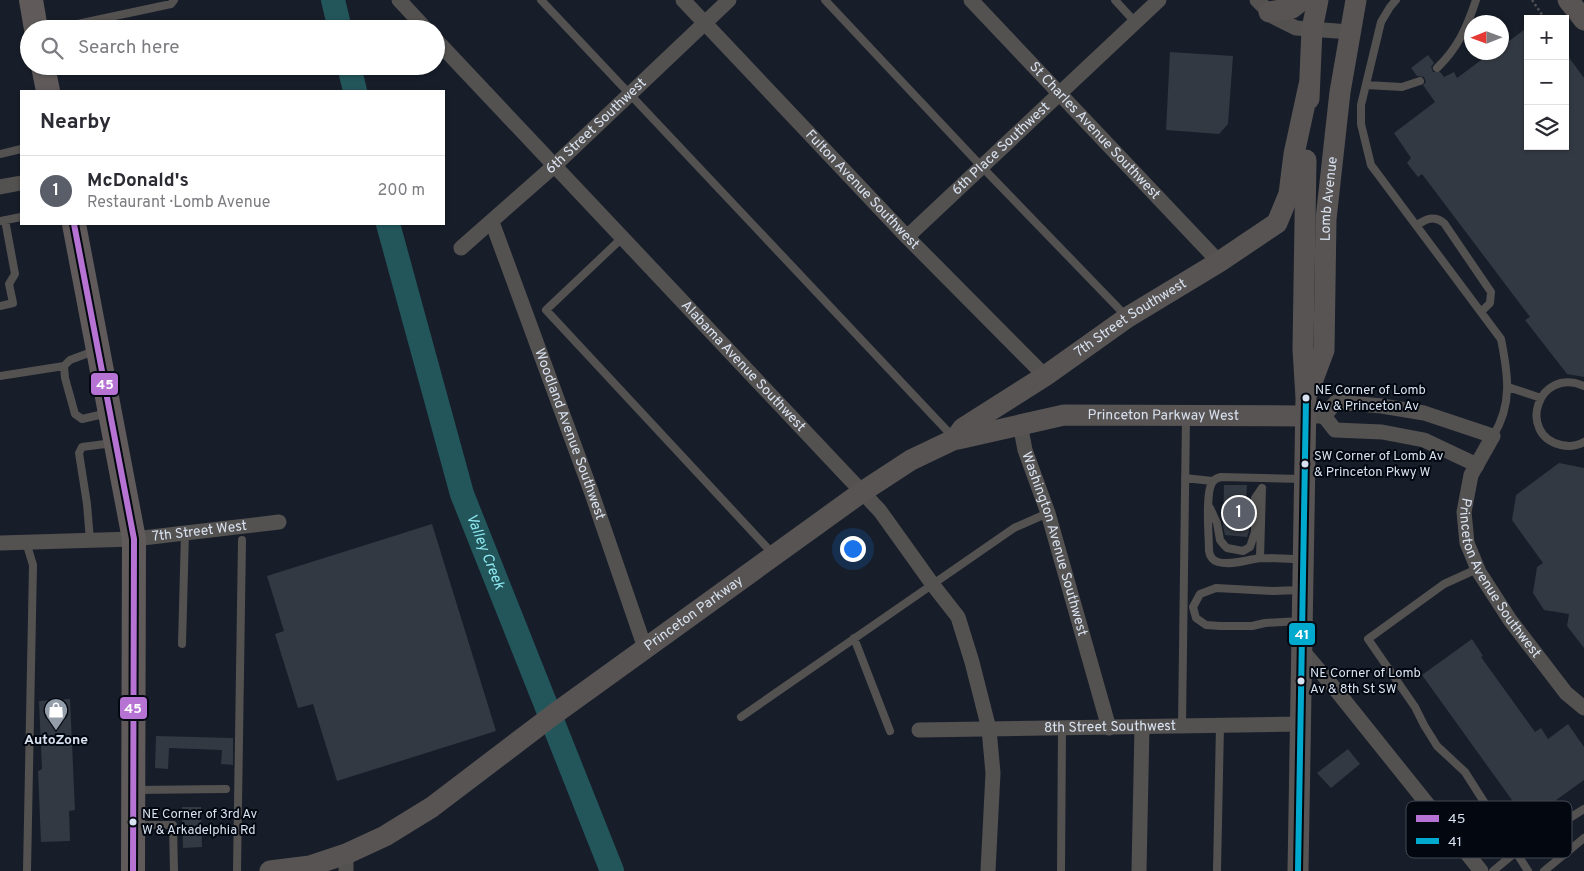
<!DOCTYPE html>
<meta charset="utf-8">
<style>
body{margin:0;font-family:Overpass,sans-serif;background:#f7f7f7;color:#2b2b33}
.controls{position:absolute;right:15px;top:15px;display:grid;overflow:hidden;border-radius:0px;box-shadow:0 1px 4px #0004}
.controls button{width:45px;height:45px;display:grid;place-items:center;padding:0;border:0;border-bottom:1px solid #e1e1e2;background:#fff;color:#2b2b33;font:25px sans-serif}
.compass{position:absolute;left:1464px;top:15px;width:45px;height:45px;border-radius:50%;background:#fff;box-shadow:0 1px 4px #0004;rotate:269deg}
.you{position:absolute;left:852px;top:548px;width:18px;height:18px;margin:-12px;border:4px solid #fff;border-radius:50%;background:#1a73e8;box-shadow:0 0 0 8px #1a73e833}
.badge{display:grid;place-items:center;width:32px;height:32px;border-radius:50%;background:#5a5e69;color:#fff;font-size:16px;font-weight:700}
.pin{position:absolute;translate:-50% -50%;border:2px solid #fff;box-shadow:0 1px 5px #0006}
.list{margin:0;padding:0;list-style:none}
h2{display:flex;justify-content:space-between;align-items:center;height:65px;margin:0;padding:0 20px;font-size:21px}
h2 small{font-size:16px;font-weight:400;color:#7c7c81}
.list li{display:grid;grid-template-columns:32px 1fr auto;gap:15px;align-items:center;box-sizing:border-box;height:70px;padding:0 20px;border-top:1px solid #e1e1e2}
.list b{display:block;font-size:19px;white-space:nowrap}
.list p{margin:0;font-size:16px;white-space:nowrap;color:#7c7c81}
.list em{font-size:16px;font-style:normal;color:#7c7c81}
.icon{flex:none;width:28px;height:28px;fill:none;stroke:currentColor;stroke-width:2;stroke-linecap:round;stroke-linejoin:round}
.map{position:relative;flex:none;width:1584px;height:871px;overflow:hidden}
.search{position:absolute;background:#fff;box-shadow:0 1px 4px #0004;left:20px;top:20px;width:425px;height:55px;display:flex;align-items:center;gap:12px;box-sizing:border-box;padding:0 18px;border-radius:28px;color:#7c7c81;font-size:19px}
.panel{position:absolute;background:#fff;box-shadow:0 1px 4px #0004;left:20px;top:90px;width:425px;height:135px;border-radius:0px}
.map>svg:first-child{display:block}
.lines{fill:none;stroke-linecap:round;stroke-linejoin:round}
.river{stroke:#23565b;stroke-width:24}
.building{fill:#333942}
.path{stroke:#4f4f53;stroke-width:2.5;stroke-dasharray:2.5 2.5;stroke-linecap:butt}
.lane{stroke:#545151;stroke-width:8}
.street{stroke:#545151;stroke-width:15}
.secondary{stroke:#585453;stroke-width:21}
.primary{stroke:#605b5a;stroke-width:24}
.bus-1-casing{stroke:#030710;stroke-width:10}
.bus-2-casing{stroke:#030710;stroke-width:10}
.bus-1{stroke:#b673d3;stroke-width:6}
.bus-2{stroke:#00a9ce;stroke-width:6}
.bus-dot{fill:#d8e2f0;stroke:#030710;stroke-width:2}
.labels{text-anchor:middle;dominant-baseline:central;stroke-width:4;stroke-linejoin:round;paint-order:stroke}
.bus-label{font-size:13px;fill:#d8e2f0;stroke:#030710;text-anchor:start}
.street-label{font-size:14px;fill:#d8e2f0;stroke:#030710}
.poi-label{font-size:14px;font-weight:bold;fill:#d8e2f0;stroke:#030710}
.water-label{font-size:15px;font-style:italic;fill:#8feaf3;stroke:#030710}
.key{fill:#030710;stroke:#434953;stroke-width:1}
.key-label{font-size:14px;fill:#d8e2f0}
.line-badge{stroke:#030710;stroke-width:2}
.badge-label{font-size:14px;text-anchor:middle;font-weight:bold;fill:#fff}
</style>
<div class="map">
<svg width="1584" height="871" viewBox="0 0 1584 871">
<rect width="100%" height="100%" fill="#171e29"/>
<g class="lines">
<g class="river">
<path d="M333 0 340 29"/>
<path d="M349 66 355 91"/>
<path id="s1" d="M388 224 462 494 612 871"/>
</g>
</g>
<path class="building" d="M1528 27V146H1565V52L1584 78V377L1567 374 1525 320 1530 317 1422 174 1418 177 1407 163 1411 158 1394 133 1435 102 1423 85 1426 82 1424 77 1417 76 1411 68 1428 55 1434 63 1431 67 1433 72H1440L1444 77 1454 72 1457 78 1492 52H1502V46Z
M1170 52 1233 56 1228 124 1219 134 1166 130Z
M1559 463 1584 468V648L1567 626 1569 614 1544 610 1533 593 1537 567 1543 563 1512 520 1516 495Z
M1224 485H1247L1246 501H1249V531L1247 537 1225 535 1223 526Z
M432 524 496 731 337 781 313 704 298 708 275 634 284 631 267 576Z
M1472 639 1483 656 1481 657 1535 732 1541 728 1548 739 1568 724 1584 747V780L1527 821 1422 675Z
M70 699 75 810 69 811 70 841 41 842 38 771 42 769 39 701Z
M156 736 233 738V765L221 764 222 750 169 748 168 769 155 768Z
M1348 749 1360 764 1331 788 1317 773Z
M182 807H201L202 847 183 848Z"/>
<g class="lines">
<path class="path" d="M1532 0 1545 19"/>
<path class="lane" d="M541 0 954 438
M825 0 982 167 1126 316
M1115 0 1135 22
M1396 0 1390 7 1381 22 1361 105V124L1371 165 1501 339C1508 374 1513 404 1493 436
M54 29 171 4 174 0
M1437 68C1458 48 1467 27 1476 0
M1366 85 1402 87 1420 81
M0 154 21 149
M1 221 21 217
M1417 225C1426 219 1434 215 1444 223L1491 292 1490 303 1481 312
M622 238 546 310 774 555
M0 306 13 303 9 284 15 274 5 220
M94 351 70 360 64 366 65 378 75 414 82 419 108 413
M0 376 64 366
M1584 386C1537 366 1517 435 1561 445 1570 447 1577 446 1584 442
M1508 387 1541 398
M1185 478 1212 481
M1210 508 1217 523 1220 540 1224 545 1227 548 1243 551 1250 547 1255 532V498L1262 488
M90 540 87 504 79 453 82 447 113 443
M26 542 33 565 27 871
M1260 558 1262 488
M1301 559C1288 559 1275 558 1262 558 1248 559 1232 566 1218 562 1212 560 1210 557 1209 551 1209 536 1205 494 1212 483 1214 479 1217 478 1221 477L1303 479
M1477 569 1444 584 1368 639 1415 707 1424 725 1437 746 1465 772 1528 871
M1300 621 1265 623 1252 626H1220L1206 625 1196 618 1193 607 1200 594 1216 588 1273 591 1301 590
M854 638 890 731
M182 644 185 533
M741 717 1014 528 1048 513
M1182 726 1186 416
M135 790 226 789
M136 825H173L174 871
M237 871 242 540
M1061 871 1062 729
M1217 871 1220 726
M1493 871 1516 852 1584 809
M1544 871 1584 838"/>
<g class="street">
<path d="M399 0 426 29"/>
<path id="s2" d="M683 0 907 237 1045 376"/>
<path id="s3" d="M971 0 1219 262"/>
<path d="M1257 0 1274 17 1296 28 1350 32"/>
<path id="s4" d="M436 40 880 511 933 585 958 617 972 662 989 729 993 773 988 871"/>
<path d="M0 187 21 183"/>
<path id="s5" d="M492 222 591 491 645 648"/>
<path id="s6" d="M907 237 1159 0"/>
<path id="s7" d="M461 248 554 166 729 0"/>
<path id="s8" d="M1306 416H1324L1336 402 1382 406 1424 413 1493 436 1471 475 1464 512 1467 543 1479 572 1510 620 1566 693 1584 708"/>
<path d="M1324 416 1335 430 1382 432 1424 440 1477 465"/>
<path id="s9" d="M1020 424 1025 450 1048 513 1109 728"/>
<path id="s10" d="M0 543 134 539 279 522"/>
<path d="M1302 650 1336 690 1481 871"/>
<path id="s11" d="M919 730 1301 724"/>
<path d="M346 871V854"/>
<path d="M1139 871 1142 727"/>
</g>
<g class="secondary">
<path d="M1568 0 1584 20"/>
<path d="M1269 12 1292 8 1302 0"/>
<path d="M1309 99 1312 29 1318 0"/>
<path id="s12" d="M1309 390 1324 350 1326 219 1340 92 1356 0"/>
<path id="s13" d="M958 439 1064 415 1306 416"/>
<path id="s14" d="M270 871 310 866 346 854 385 836 432 807 553 715 862 492 911 460 955 439 963 428 1045 376 1128 317 1219 262 1277 223 1289 194 1294 154 1309 85"/>
<path d="M1298 871 1306 398 1303 349 1306 160"/>
</g>
<path class="primary" d="M31 0 36 29
M43 66 48 91
M74 224 134 539 133 871"/>
<g class="bus-1-casing">
<path id="bus-1" d="M74 224 134 539 133 871"/>
</g>
<g class="bus-2-casing">
<path id="bus-2" d="M1298 871 1306 398"/>
</g>
<use href="#bus-1" class="bus-1"/>
<use href="#bus-2" class="bus-2"/>
</g>
<defs>
<g id="shop-pin" transform="scale(1.25)"><path d="M0 17L-7.5 6A9.5 9.5 0 1 1 7.5 6Z" fill="#949daa" stroke="#030710"/><path d="M-5-2.5h2.3a2.7 3.5 0 0 1 5.4 0H5L5.5 6h-11ZM-1.5-2.5h3a1.5 2.3 0 0 0-3 0Z" fill="#fff"/></g>
</defs>
<g fill-rule="evenodd">
<use href="#shop-pin" x="56" y="710"/>
</g>
<g class="bus-dot">
<circle cx="1306" cy="398" r="4.5"/>
<circle cx="1305" cy="464" r="4.5"/>
<circle cx="1301" cy="681" r="4.5"/>
<circle cx="133" cy="822" r="4.5"/>
</g>
<g class="labels">
<g class="bus-label">
<text x="1315" y="391">NE Corner of Lomb<tspan x="1315" dy="16">Av &amp; Princeton Av</tspan></text>
<text x="1314" y="457">SW Corner of Lomb Av<tspan x="1314" dy="16">&amp; Princeton Pkwy W</tspan></text>
<text x="1310" y="674">NE Corner of Lomb<tspan x="1310" dy="16">Av &amp; 8th St SW</tspan></text>
<text x="142" y="815">NE Corner of 3rd Av<tspan x="142" dy="16">W &amp; Arkadelphia Rd</tspan></text>
</g>
<g class="street-label">
<text stroke="none"><textPath href="#s7" startOffset="182">6th Street Southwest</textPath></text>
<text stroke="none"><textPath href="#s3" startOffset="180">St Charles Avenue Southwest</textPath></text>
<text stroke="none"><textPath href="#s6" startOffset="129">6th Place Southwest</textPath></text>
<text stroke="none"><textPath href="#s2" startOffset="261">Fulton Avenue Southwest</textPath></text>
<text stroke="none"><textPath href="#s12" startOffset="194">Lomb Avenue</textPath></text>
<text stroke="none"><textPath href="#s14" startOffset="1031">7th Street Southwest</textPath></text>
<text stroke="none"><textPath href="#s4" startOffset="448">Alabama Avenue Southwest</textPath></text>
<text stroke="none"><textPath href="#s13" startOffset="208">Princeton Parkway West</textPath></text>
<text stroke="none"><textPath href="#s5" startOffset="226">Woodland Avenue Southwest</textPath></text>
<text stroke="none"><textPath href="#s10" startOffset="200">7th Street West</textPath></text>
<text stroke="none"><textPath href="#s9" startOffset="125">Washington Avenue Southwest</textPath></text>
<text stroke="none"><textPath href="#s8" startOffset="356">Princeton Avenue Southwest</textPath></text>
<text stroke="none"><textPath href="#s14" startOffset="502">Princeton Parkway</textPath></text>
<text stroke="none"><textPath href="#s11" startOffset="191">8th Street Southwest</textPath></text>
</g>
<g class="poi-label">
<text x="56" y="740">AutoZone</text>
</g>
<g class="water-label">
<text stroke="none"><textPath href="#s1" startOffset="342">Valley Creek</textPath></text>
</g>
</g>
<rect x="1406" y="801" width="166" height="57" rx="8" class="key"/>
<rect x="1416" y="815" width="23" height="7" fill="#b673d3"/>
<rect x="1416" y="838" width="23" height="6" fill="#00a9ce"/>
<g class="key-label">
<text x="1448" y="823">45</text>
<text x="1448" y="846">41</text>
</g>
<g class="line-badge">
<rect x="90" y="372" width="29" height="24" rx="5" fill="#b673d3"/>
<rect x="1288" y="622" width="28" height="24" rx="5" fill="#00a9ce"/>
<rect x="119" y="696" width="29" height="24" rx="5" fill="#b673d3"/>
</g>
<g class="badge-label">
<text x="105" y="389">45</text>
<text x="1302" y="639">41</text>
<text x="133" y="713">45</text>
</g>
</svg>
<div class="controls">
<button>+</button>
<button>−</button>
<button><svg class="icon" aria-label="layers" viewBox="0 0 24 24"><path d="M12 4l9 5-9 5-9-5zM3 14l9 5 9-5"/></svg></button>
</div>
<svg class="compass" viewBox="-18 -18 36 36"><path d="M0-13l5 13h-10z" fill="#e53935"/><path d="M0 13l5-13h-10z" fill="#7c7c81"/></svg>
<div class="you"></div>
<div class="pin badge" style="left:1239px;top:513px">1</div>
<div class="search"><svg class="icon" aria-label="search" viewBox="0 0 24 24"><circle cx="10" cy="10" r="6"/><path d="M15 15l6 6"/></svg>Search here</div>
<section class="panel">
<h2>Nearby<small></small></h2>
<ul class="list">
<li><span class="badge">1</span><div><b>McDonald's</b><p>Restaurant · Lomb Avenue</p></div><em>200 m</em></li>
</ul>
</section>
</div>
